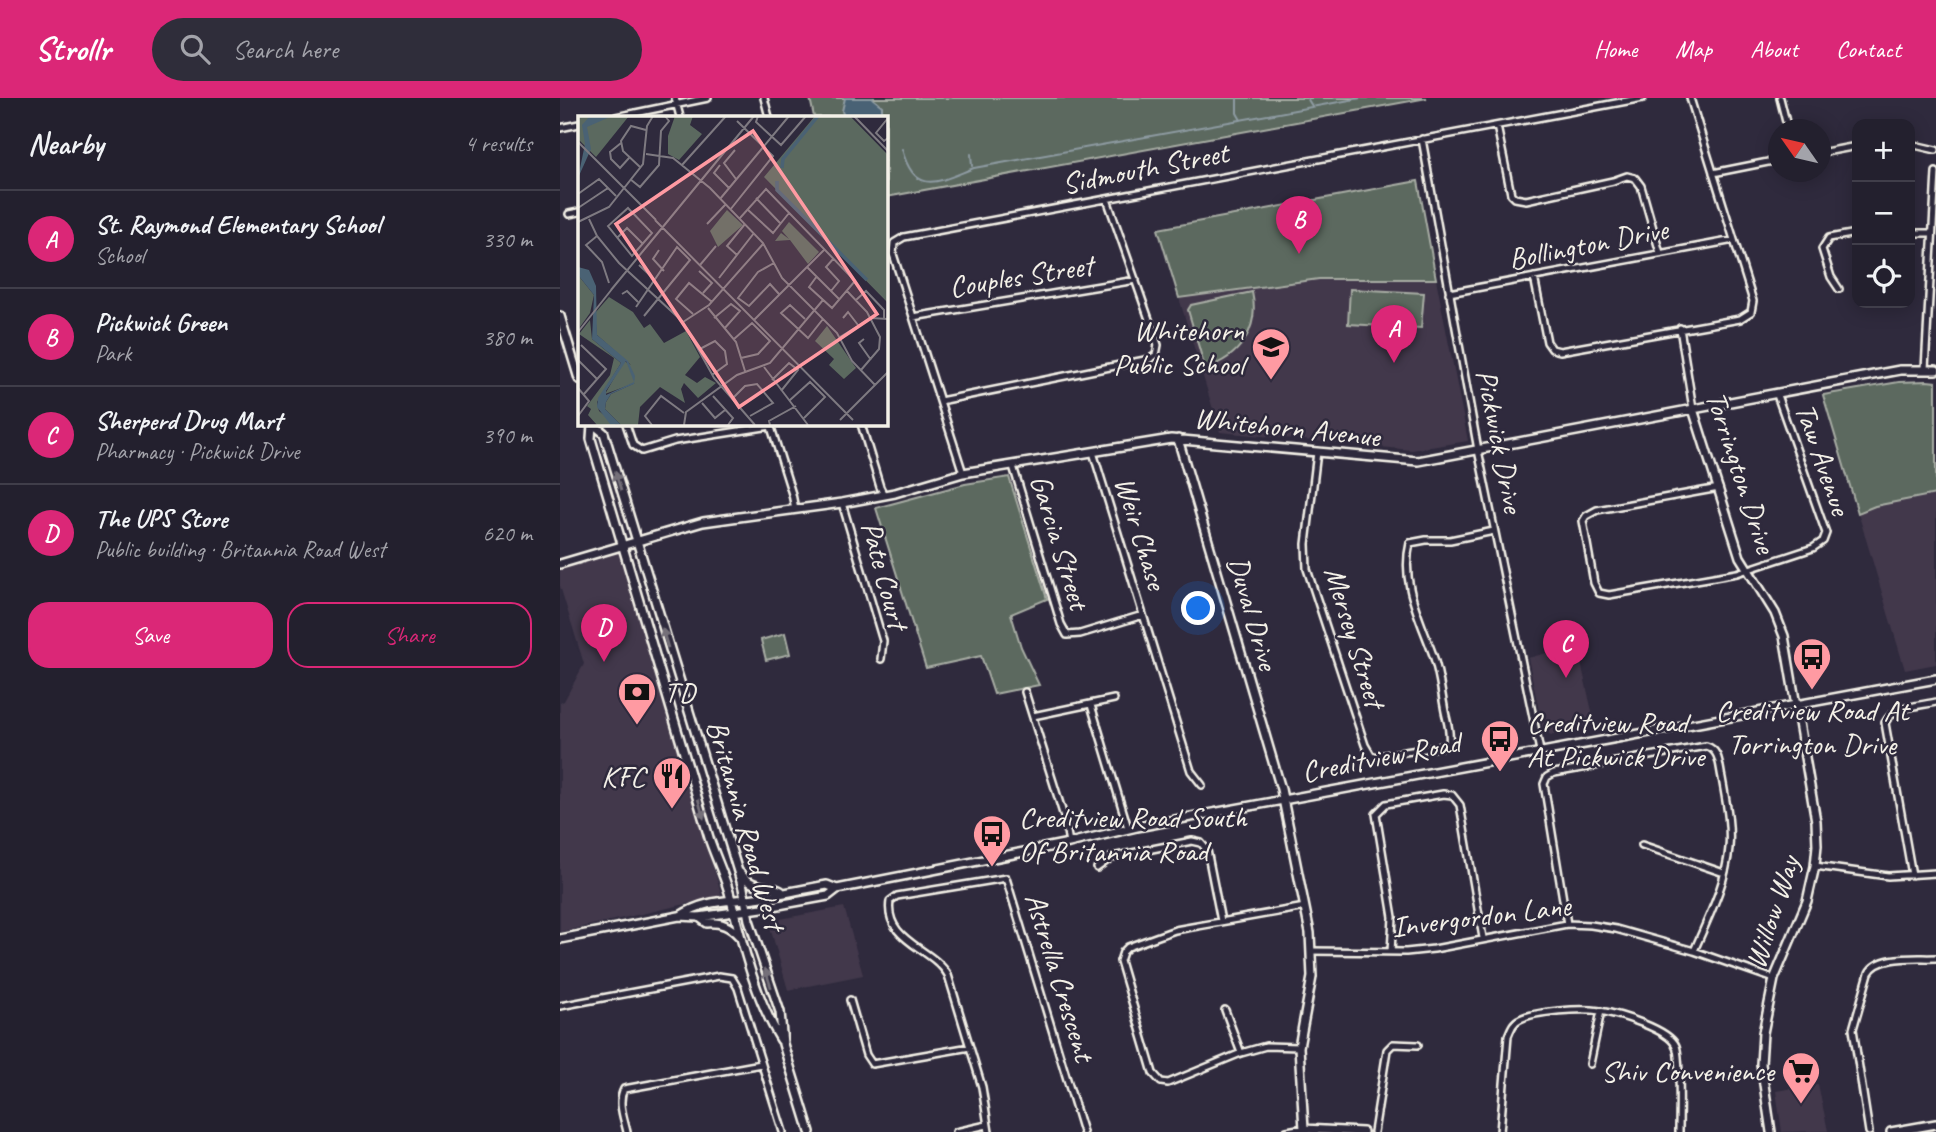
<!DOCTYPE html>
<meta charset="utf-8">
<style>
body{margin:0;font-family:Caveat,sans-serif;background:#2f2d3a;color:#f1f3f6}
.controls{position:absolute;right:21px;top:21px;display:grid;overflow:hidden;border-radius:14px;box-shadow:0 4px 18px #0003}
.controls button{width:63px;height:63px;display:grid;place-items:center;padding:0;border:0;border-bottom:2px solid #403e4a;background:#23202e;color:#f1f3f6;font:35px sans-serif}
.compass{position:absolute;left:1208px;top:21px;width:63px;height:63px;border-radius:50%;background:#23202e;box-shadow:0 4px 18px #0003;rotate:304deg}
.you{position:absolute;left:639px;top:511px;width:24px;height:24px;margin:-18px;border:5px solid #fff;border-radius:50%;background:#1a73e8;box-shadow:0 0 0 10px #1a73e833}
.badge{display:grid;place-items:center;width:46px;height:46px;border-radius:50%;background:#db2777;color:#fff;font-size:23px;font-weight:700}
.pin{position:absolute;translate:-50% -58px;filter:drop-shadow(0 2px 4px #0008)}
.pin::after{content:'';position:absolute;top:37px;width:24px;height:21px;background:inherit;clip-path:polygon(0 0,100% 0,50% 100%)}
.list{margin:0;padding:0;list-style:none}
h2{display:flex;justify-content:space-between;align-items:center;height:91px;margin:0;padding:0 28px;font-size:30px}
h2 small{font-size:23px;font-weight:400;color:#a3a3aa}
.list li{display:grid;grid-template-columns:46px 1fr auto;gap:21px;align-items:center;box-sizing:border-box;height:98px;padding:0 28px;border-top:2px solid #403e4a}
.list b{display:block;font-size:26px;white-space:nowrap}
.list p{margin:0;font-size:23px;white-space:nowrap;color:#a3a3aa}
.list em{font-size:23px;font-style:normal;color:#a3a3aa}
.actions{display:flex;gap:14px;padding:21px 28px}
.actions a{flex:1;padding:16px 0;border:2px solid #db2777;border-radius:21px;text-align:center;font-size:24px;color:#db2777}
.actions .main{background:#db2777;color:#fff}
.icon{flex:none;width:38px;height:38px;fill:none;stroke:currentColor;stroke-width:2;stroke-linecap:round;stroke-linejoin:round}
.map{position:relative;flex:none;width:1376px;height:1034px;overflow:hidden}
header{display:flex;align-items:center;gap:42px;box-sizing:border-box;height:98px;padding:0 35px;background:#db2777;color:#fff}
header strong{font-size:33px}
nav{display:flex;gap:38px;margin-inline-start:auto;font-size:24px}
.search{width:490px;height:63px;background:#2f2d3a;display:flex;align-items:center;gap:18px;box-sizing:border-box;padding:0 24px;border-radius:38px;color:#a3a3aa;font-size:26px}
main{display:flex}
aside{flex:1;background:#23202e}
.map>svg:first-child{display:block}
.built{fill:#42384b}
.green{fill:#5b695f;stroke:#a8ada4;stroke-width:2}
.water{fill:#4a6274;stroke:#8e9ba2;stroke-width:2}
.lines{fill:none;stroke-linecap:round;stroke-linejoin:round}
.stream{stroke:#8e9ba2;stroke-width:2}
.street-casing{stroke:#f4f1e8;stroke-width:10}
.secondary-casing{stroke:#f4f1e8;stroke-width:12}
.street{stroke:#2f2a3d;stroke-width:5}
.secondary{stroke:#2f2a3d;stroke-width:7}
.oneway{fill:#747079}
.labels{text-anchor:middle;dominant-baseline:central;stroke-width:5;stroke-linejoin:round;paint-order:stroke}
.street-label{font-size:30px;fill:#f4f1e8;stroke:#2f2a3d}
.poi-label{font-size:30px;fill:#f4f1e8;stroke:#2f2a3d;text-anchor:end}
.inset-river{fill:none;stroke:#4a6274;stroke-width:3.5}
.inset-road{fill:none;stroke:#7e7a81;stroke-width:2}
.view{fill:#ff9aa2;fill-opacity:0.15;stroke:#ff9aa2;stroke-width:3.5}
.inset-edge{fill:none;stroke:#f4f1e8;stroke-width:3.5}
</style>
<header>
<strong>Strollr</strong>
<div class="search"><svg class="icon" aria-label="search" viewBox="0 0 24 24"><circle cx="10" cy="10" r="6"/><path d="M15 15l6 6"/></svg>Search here</div>
<nav><a>Home</a><a>Map</a><a>About</a><a>Contact</a></nav>
</header>
<main>
<aside>
<h2>Nearby<small>4 results</small></h2>
<ul class="list">
<li><span class="badge">A</span><div><b>St. Raymond Elementary School</b><p>School</p></div><em>330 m</em></li>
<li><span class="badge">B</span><div><b>Pickwick Green</b><p>Park</p></div><em>380 m</em></li>
<li><span class="badge">C</span><div><b>Sherperd Drug Mart</b><p>Pharmacy · Pickwick Drive</p></div><em>390 m</em></li>
<li><span class="badge">D</span><div><b>The UPS Store</b><p>Public building · Britannia Road West</p></div><em>620 m</em></li>
</ul>
<div class="actions"><a class="main">Save</a><a>Share</a></div>
</aside>
<div class="map">
<svg width="1376" height="1034" viewBox="0 0 1376 1034">
<rect width="100%" height="100%" fill="#2f2a3d"/>
<filter id="ink" filterUnits="userSpaceOnUse"><feTurbulence type="fractalNoise" baseFrequency=".0143" numOctaves="2"/><feDisplacementMap in="SourceGraphic" scale="14" xChannelSelector="R" yChannelSelector="G"/><feConvolveMatrix kernelMatrix="1 2 1 2 8 2 1 2 1" color-interpolation-filters="sRGB"/></filter>
<g filter="url(#ink)">
<path class="built" d="M759 181H876L908 343 852 352 660 334 619 200Z
M1367 283 1376 284V566L1345 572 1263 297 1339 284Z
M59 451 116 647 162 798 0 834V605L4 603 24 566 0 488V469Z
M1017 547 1035 627 991 637 983 632 968 560Z
M284 809 303 877 228 892 210 829 215 822Z
M1258 986 1268 1033 1222 1034 1216 993Z"/>
<path class="green" d="M250 0H867L326 99V19H254Z
M858 83 876 181H759L619 200 598 131Z
M790 191 864 195 861 230 788 226Z
M692 194C700 230 680 260 645 270L628 212 631 207Z
M1367 283 1376 284V396L1315 408 1298 415 1263 297 1339 284Z
M449 379 487 501 451 516 461 549 479 587 434 596 421 558 366 570 316 410 405 386Z
M225 535 230 556 206 562 201 542Z"/>
<path class="water" d="M285 0H312L322 8V18L284 19 282 13Z"/>
<g class="lines">
<path class="stream" d="M677 0V15L681 22
M747 0 752 8
M342 51C355 100 380 83 414 70L801 0
M411 56 412 68"/>
<g class="street-casing">
<path id="street" d="M115 0 120 19
M204 0 209 19
M1220 0 1228 32
M56 19 148 0
M937 28 951 96 955 100 966 102 1053 83 1067 78 1075 80 1081 88 1100 155
M0 30 19 26
M862 41 918 352 980 653
M1350 46 1376 52
M1260 55 1297 48
M1153 75 1218 62
M9 116 19 114
M1350 135H1372
M974 179 987 244 992 251 1000 253 1180 221 1191 214 1193 203 1130 0
M1279 191 1271 179 1262 151 1269 140 1297 135
M889 195 1174 142
M353 219 576 182
M1120 230 1133 311
M1365 271 1376 74
M380 303 590 261 596 257 598 247 547 101
M66 326 73 347 82 353 115 343 211 328
M210 326 232 396 235 411
M301 326 320 389 324 397
M533 354 631 673 642 687
M757 354 746 446 747 471 805 647 812 659 884 648 889 645C891 631 886 622 884 608 881 592 879 575 874 560 861 522 840 486 850 445L866 442H890L934 433
M453 368 501 526 507 537 520 536 583 517
M403 375 333 156 334 145 344 139 1083 0
M1159 390 1037 412 1026 418 1023 423 1034 485 1039 495 1049 497 1177 475 1253 450 1263 443 1266 435 1217 297
M282 405 323 543 321 561
M465 594 505 722 509 745
M531 607 568 730
M473 618 554 601
M1082 747 1164 775
M1255 768 1328 778 1376 775
M537 770 552 759 632 743 641 745 647 752 661 823
M1352 777 1325 625C1333 608 1360 608 1376 604
M1007 826 984 686 987 679 994 675 1146 648C1160 652 1159 667 1162 680 1166 703 1171 726 1169 750 1166 786 1148 820 1134 853
M751 853 846 854 874 851 1007 826 1031 827 1056 831 1134 853 1214 881
M831 854 833 819 816 716 826 706 883 696 892 697 900 707 923 840
M290 902 306 957 312 966 410 949
M0 908 159 878 172 880 178 890 223 1034
M665 912 681 955
M739 949 706 948 681 955 608 985 601 984 593 975 560 863 563 854 568 849 615 832 745 809
M1030 966 1041 913
M67 1034C64 1020 57 1004 64 991L201 966
M396 1034 427 1027
M429 1034 422 989 388 877C373 850 324 843 330 803L337 798 446 780 523 1034
M814 1034 827 952 833 946 858 947
M940 1034 948 938C951 931 953 924 960 921 976 913 1022 910 1040 913 1058 916 1109 931 1116 948 1121 960 1119 1017 1119 1034
M1309 1034 1293 931 1309 875C1319 856 1357 861 1376 860"/>
</g>
<g class="secondary-casing">
<path id="secondary" d="M0 218 19 281
M1133 311 1180 459 1215 515 1224 538 1256 723 1257 747 1255 768 1247 803 1214 881 1203 935 1201 966 1211 1034
M32 326 31 341 150 743C156 760 164 777 169 794 182 844 194 898 221 942
M33 326 44 335 183 790 189 822 220 914 223 946 250 1034
M618 341 721 691 750 835 752 879 739 949 744 1031
M0 466 143 424 282 405 335 395 403 375 611 341 858 363 1340 272H1376
M180 775C195 793 205 785 221 793
M120 818C146 801 167 804 195 800 219 797 243 791 267 787L277 791
M139 819 147 825C161 824 170 828 179 838
M0 841 119 818 139 819 202 810 268 798 277 791 509 745 577 729 1376 581
M727 1034 744 1031 803 1034
M1331 1034 1376 1026"/>
</g>
<use href="#street" class="street"/>
<use href="#secondary" class="secondary"/>
</g>
<defs><path id="oneway-solid" d="M-6-.8H1V-3.2L6.5 0L1 3.2V.8H-6Z" transform="scale(1.75)"/></defs>
<g class="oneway">
<use href="#oneway-solid" transform="translate(58 383) rotate(-107)"/>
<use href="#oneway-solid" transform="translate(105 540) rotate(-107)"/>
<use href="#oneway-solid" transform="translate(141 711) rotate(74)"/>
<use href="#oneway-solid" transform="translate(208 880) rotate(-108)"/>
</g>
</g>
<defs>
<g id="school-pin" transform="scale(2.0125)"><path d="M0 17L-7.5 6A9.5 9.5 0 1 1 7.5 6Z" fill="#ff9aa2" stroke="#2f2a3d"/><path d="M0-5L7-2L0 1L-7-2ZM-4 1L0 2.5L4 1V4Q0 6-4 4Z" fill="#111"/></g>
<g id="bus-pin" transform="scale(2.0125)"><path d="M0 17L-7.5 6A9.5 9.5 0 1 1 7.5 6Z" fill="#ff9aa2" stroke="#2f2a3d"/><path d="M-5-6H5V4H4V6H2V4H-2V6H-4V4H-5ZM-3.5-4V0h7V-4ZM-3.5 1.2v1.5H-2V1.2ZM2 1.2v1.5H3.5V1.2Z" fill="#111"/></g>
<g id="bank-pin" transform="scale(2.0125)"><path d="M0 17L-7.5 6A9.5 9.5 0 1 1 7.5 6Z" fill="#ff9aa2" stroke="#2f2a3d"/><path d="M-6-4H6V4H-6ZM0-2.3a2.3 2.3 0 1 0 0 4.6a2.3 2.3 0 1 0 0-4.6Z" fill="#111"/></g>
<g id="restaurant-pin" transform="scale(2.0125)"><path d="M0 17L-7.5 6A9.5 9.5 0 1 1 7.5 6Z" fill="#ff9aa2" stroke="#2f2a3d"/><path d="M-5-6h1v4h1v-4h1v4h1v-4h1v5L-1.5 .5V6h-2V.5L-5-1ZM5-6V6H3V1.5H1.5Q1.5-4 5-6Z" fill="#111"/></g>
<g id="supermarket-pin" transform="scale(2.0125)"><path d="M0 17L-7.5 6A9.5 9.5 0 1 1 7.5 6Z" fill="#ff9aa2" stroke="#2f2a3d"/><path d="M-6-5.5h2.5l.6 2H6L4.5 2H-2.5L-4.4-4H-6ZM-1.5 3.2a1.3 1.3 0 1 0 .1 0ZM3 3.2a1.3 1.3 0 1 0 .1 0Z" fill="#111"/></g>
</defs>
<g fill-rule="evenodd">
<use href="#school-pin" x="711" y="249"/>
<use href="#bus-pin" x="1252" y="559"/>
<use href="#bank-pin" x="77" y="594"/>
<use href="#bus-pin" x="940" y="641"/>
<use href="#restaurant-pin" x="112" y="678"/>
<use href="#bus-pin" x="432" y="736"/>
<use href="#supermarket-pin" x="1241" y="973"/>
</g>
<g class="labels">
<g class="street-label">
<text transform="translate(585 70) rotate(-11)">Sidmouth Street</text>
<text transform="translate(1028 146) rotate(-11)">Bollington Drive</text>
<text transform="translate(461 178) rotate(-9)">Couples Street</text>
<text transform="translate(727 329) rotate(6)">Whitehorn Avenue</text>
<text transform="translate(940 343) rotate(79)">Pickwick Drive</text>
<text transform="translate(1263 361) rotate(71)">Taw Avenue</text>
<text transform="translate(1181 374) rotate(72)">Torrington Drive</text>
<text transform="translate(581 435) rotate(73)">Weir Chase</text>
<text transform="translate(500 444) rotate(73)">Garcia Street</text>
<text transform="translate(325 477) rotate(75)">Pate Court</text>
<text transform="translate(693 515) rotate(74)">Duval Drive</text>
<text transform="translate(795 539) rotate(73)">Mersey Street</text>
<text transform="translate(821 659) rotate(-11)">Creditview Road</text>
<text transform="translate(186 727) rotate(74)">Britannia Road West</text>
<text transform="translate(1212 814) rotate(-72)">Willow Way</text>
<text transform="translate(921 818) rotate(-7)">Invergordon Lane</text>
<text transform="translate(500 879) rotate(73)">Astrella Crescent</text>
</g>
<g class="poi-label">
<text x="684" y="232">Whitehorn<tspan x="684" dy="34">Public School</tspan></text>
<text x="104" y="594" text-anchor="start">TD</text>
<text x="1252" y="612" text-anchor="middle">Creditview Road At<tspan x="1252" dy="34">Torrington Drive</tspan></text>
<text x="967" y="624" text-anchor="start">Creditview Road<tspan x="967" dy="34">At Pickwick Drive</tspan></text>
<text x="85" y="678">KFC</text>
<text x="459" y="719" text-anchor="start">Creditview Road South<tspan x="459" dy="34">Of Britannia Road</tspan></text>
<text x="1214" y="973">Shiv Convenience</text>
</g>
</g>
<g transform="translate(18 18)">
<rect width="310" height="310" fill="#2f2a3d"/>
<path d="M0 0H51L18 41 0 23ZM97 0H115L112 9 124 18 101 44 90 38V20ZM237 0H272L310 39V187L186 61ZM149 94 165 109 140 131 132 115ZM211 106 241 136 230 148 212 124 197 125 203 117 211 123 204 115ZM0 159 16 179 12 197 2 211ZM31 181 55 196 66 212 72 208 86 227 108 215 122 241 107 259 119 267 127 261 138 267 120 282 106 267 103 273 107 287 82 271 62 291 60 309H43L27 293 28 286 33 278 57 267 27 278 46 245 53 249 19 219 17 197ZM12 204 14 223 43 247 19 286 21 295 38 309H19L10 299 13 293 9 290 32 259 36 242 1 218ZM249 210 278 252 266 263 251 249 256 243 237 225Z" fill="#5b695f"/>
<path d="M12 0H34L9 11 13 33 0 62 7 28 4 9ZM0 151 11 154 18 170 19 219 50 245 57 260 56 268 33 278 28 286 27 293 43 309 32 308 19 291 20 282 43 247 14 223 16 179 0 159ZM48 245 56 266 28 279V275Z" fill="#4a6274" fill-rule="evenodd"/>
<path class="inset-river" d="M204 52 205 43 240 0M199 65V74L289 164"/>
<path class="inset-road" d="M180 0 178 6 203 29 228 0M276 0 310 35M310 2 298 17 306 25 310 22M0 26 78 104M43 27 32 36 33 43 42 52 51 42M157 34 146 47 158 63M68 38 95 42 132 72 185 127 204 162 259 217 274 245 297 269M104 49 148 0M142 49 136 57 151 72M62 51 45 35 43 25 53 10 68 14M52 63 62 71 81 49 83 15 91 5 87 0M0 78 21 63 38 80M178 82 203 108M142 83 211 0M0 92 30 72M50 92 74 117 54 140 30 110ZM169 93 195 117 211 97M152 94 195 40 159 5M162 102 188 73 277 165 254 192 231 171 239 160M11 103 19 120 41 147 105 206 136 262 177 309M77 104 275 304M0 106 31 91 65 48 69 10 75 0M129 108 147 89M19 120 8 129 24 146 31 167M39 122 49 112 65 128M70 129 176 0M81 134 75 143 86 155M159 139 149 130 167 108M196 147 180 156 160 182 171 190 192 168 201 178M61 149 77 164M122 149 138 130M229 151 262 184M121 155 134 167 125 177M141 162 176 117M33 174 70 129M253 175 261 165 248 151 256 142M269 175 289 196 302 221 301 233 283 254M44 178 49 175 60 186M278 184 288 175 306 194V202M58 191 99 131 112 144 66 200M130 192 158 226 167 255M115 198 98 183 111 167 134 186M136 202 153 188 162 195 146 213M265 202 270 196 280 209M227 203 212 189 203 197 230 222 245 203M176 204 247 133M105 206 131 189 185 128M0 216 34 173M262 221 293 202 310 203M156 223 174 207 192 225 180 238 163 242M286 223 281 227 293 244M3 229 28 253 6 278M120 234 137 225 147 235 149 248 134 259M0 244 19 263M186 251 230 309M194 264 211 247 220 254 203 275M0 272 11 285 0 300M135 280 155 302 150 309M155 282 167 270 179 268 195 287 172 300M212 284 232 266 247 281 226 302M124 287 137 302 147 294M262 304 310 256M74 309 67 300 83 280 106 297M106 309 108 296 159 259 192 247 245 184M192 309 191 305 218 290"/>
<path class="view" d="M175 15 299 198 161 291 38 108Z"/>
<rect width="310" height="310" class="inset-edge"/>
</g>
</svg>
<div class="controls">
<button>+</button>
<button>−</button>
<button><svg class="icon" aria-label="locate" viewBox="0 0 24 24"><circle cx="12" cy="12" r="6"/><path d="M12 2v4M12 18v4M2 12h4M18 12h4"/></svg></button>
</div>
<svg class="compass" viewBox="-18 -18 36 36"><path d="M0-13l5 13h-10z" fill="#e53935"/><path d="M0 13l5-13h-10z" fill="#a3a3aa"/></svg>
<div class="you"></div>
<div class="pin badge" style="left:834px;top:265px">A</div>
<div class="pin badge" style="left:739px;top:156px">B</div>
<div class="pin badge" style="left:1006px;top:580px">C</div>
<div class="pin badge" style="left:44px;top:564px">D</div>
</div>
</main>
